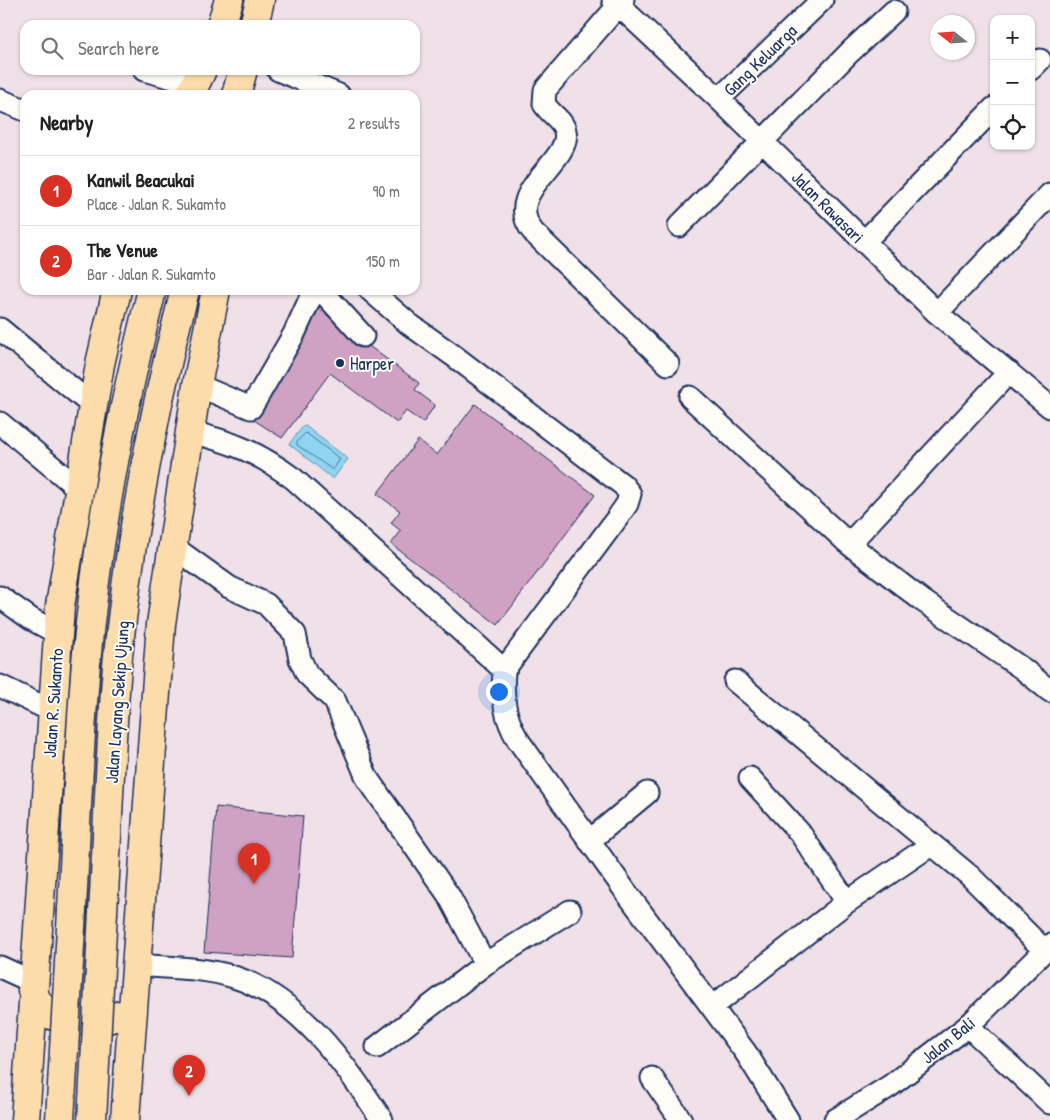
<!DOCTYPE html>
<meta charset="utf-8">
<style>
body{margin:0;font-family:"Patrick Hand",sans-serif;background:#f2f2f2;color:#222}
.controls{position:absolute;right:15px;top:15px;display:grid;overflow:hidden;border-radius:10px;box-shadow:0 1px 4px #0004}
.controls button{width:45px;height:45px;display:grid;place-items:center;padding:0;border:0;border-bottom:1px solid #e0e0e0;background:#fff;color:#222;font:25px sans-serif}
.compass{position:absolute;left:930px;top:15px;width:45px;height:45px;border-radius:50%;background:#fff;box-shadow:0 1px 4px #0004;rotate:287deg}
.you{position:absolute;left:498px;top:691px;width:18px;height:18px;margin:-12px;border:4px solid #fff;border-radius:50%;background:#1a73e8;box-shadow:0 0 0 8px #1a73e833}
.badge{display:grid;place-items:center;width:32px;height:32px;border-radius:50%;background:#d93025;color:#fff;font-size:16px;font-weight:700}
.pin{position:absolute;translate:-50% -41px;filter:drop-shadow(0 1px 2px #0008)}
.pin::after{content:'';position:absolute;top:26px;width:18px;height:15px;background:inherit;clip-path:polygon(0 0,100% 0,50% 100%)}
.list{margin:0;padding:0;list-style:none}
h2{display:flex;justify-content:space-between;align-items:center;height:65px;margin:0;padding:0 20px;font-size:21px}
h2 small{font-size:16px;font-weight:400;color:#767676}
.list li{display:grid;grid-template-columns:32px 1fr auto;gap:15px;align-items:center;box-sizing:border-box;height:70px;padding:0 20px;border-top:1px solid #e0e0e0}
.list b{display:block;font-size:19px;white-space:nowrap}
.list p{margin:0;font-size:16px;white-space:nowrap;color:#767676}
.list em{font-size:16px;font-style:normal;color:#767676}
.icon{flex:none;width:28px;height:28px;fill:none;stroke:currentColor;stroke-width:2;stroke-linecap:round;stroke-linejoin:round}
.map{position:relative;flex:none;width:1050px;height:1120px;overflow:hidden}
.search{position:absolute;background:#fff;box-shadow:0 1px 4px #0004;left:20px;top:20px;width:400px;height:55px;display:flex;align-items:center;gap:12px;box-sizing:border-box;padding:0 18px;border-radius:15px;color:#767676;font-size:19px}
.panel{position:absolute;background:#fff;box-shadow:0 1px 4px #0004;left:20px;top:90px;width:400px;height:205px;border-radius:15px}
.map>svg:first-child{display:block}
.water{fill:#8fd5f1;stroke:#6193b6}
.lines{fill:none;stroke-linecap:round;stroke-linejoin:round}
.shore{stroke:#497199;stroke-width:1}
.building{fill:#cfa1c2;stroke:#1b2f5e}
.minor-casing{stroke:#1b2f5e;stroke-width:25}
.highway-casing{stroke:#1b2f5e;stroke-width:31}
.minor{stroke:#fdfcf7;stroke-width:21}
.highway{stroke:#fddcac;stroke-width:28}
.highway-bridge-casing{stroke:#1b2f5e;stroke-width:31;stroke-linecap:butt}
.highway-bridge{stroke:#fddcac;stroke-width:28}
.poi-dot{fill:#1b2f5e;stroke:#fdfcf7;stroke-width:2}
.labels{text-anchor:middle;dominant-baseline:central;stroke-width:4;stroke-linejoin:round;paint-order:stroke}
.street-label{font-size:18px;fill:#1b2f5e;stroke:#fdfcf7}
.poi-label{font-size:18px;fill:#1b2f5e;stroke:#fdfcf7;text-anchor:start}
</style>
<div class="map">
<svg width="1050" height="1120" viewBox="0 0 1050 1120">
<rect width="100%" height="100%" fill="#efe1e7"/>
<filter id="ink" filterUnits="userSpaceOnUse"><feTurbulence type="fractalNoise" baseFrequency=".02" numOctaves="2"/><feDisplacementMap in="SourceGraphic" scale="10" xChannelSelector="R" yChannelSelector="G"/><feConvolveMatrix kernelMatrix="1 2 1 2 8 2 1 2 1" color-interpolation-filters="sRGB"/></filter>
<g filter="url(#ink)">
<path class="water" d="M304 425 348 459 333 479 289 444Z"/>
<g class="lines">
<path class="shore" d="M306 433 340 459 333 470 297 445V442Z"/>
</g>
<path class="building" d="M316 307 419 383 415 390 435 405 423 423 406 411 397 423 330 373 282 438 254 420 272 392Z
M475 404 595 495 498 625 391 544 401 531 391 523 400 511 377 494 418 440 437 455Z
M216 807 303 816 292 958 204 952Z"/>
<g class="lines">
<g class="minor-casing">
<path id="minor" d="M613 0 719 99 937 313 1050 407
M623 0 545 90 544 104C550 114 563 120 565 131 573 162 499 192 534 233L668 364
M1031 69 1040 60
M144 70 195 84
M278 70 339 95
M719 99 822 0
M0 100 25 110
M679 226 850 52 894 11
M864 242 994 108
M321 290 363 336
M370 290 409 324 454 356 623 485 630 494 627 504 618 517 504 670C502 696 504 717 518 740L626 892 746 1053 788 1120
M937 313 1050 194
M0 329 93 406
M1009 372 849 544 923 601 1023 669 1050 691
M197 385 251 408 294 334 314 290
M690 397 849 544
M0 423 79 489
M190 432C233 442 259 453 294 479L504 670
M172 546 229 587 266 604 295 634 300 659 307 674 335 701 367 778 449 896 485 964
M0 597 31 619 57 633
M735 681 970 876 1044 950
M0 686 52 711
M589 841 647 793
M847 902 931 845
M135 965C168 968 202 967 234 977 298 997 347 1066 382 1120
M0 967 33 982
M712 1007 847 902 800 833 750 778
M968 1026 1050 1103
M377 1047 485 964 570 911
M652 1078 681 1120
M835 1120 890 1086 968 1026 1050 945"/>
</g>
<g class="highway-casing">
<path id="highway" d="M221 25 229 0
M254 25 260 0
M190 95 202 70
M236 95 243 70
M72 910C76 828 79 745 86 663 97 538 121 412 152 290
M103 912C108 830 110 748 117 666 129 539 153 413 185 290
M32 990C36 1000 41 1010 51 1015 67 1022 105 1023 120 1015
M25 1120 60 606 100 364 117 290
M125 1120 161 624 197 385 216 290"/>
</g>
<use href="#minor" class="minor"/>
<use href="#highway" class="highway"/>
<g class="highway-bridge-casing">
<path id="highway-bridge" d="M60 1120 72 910
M92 1120 103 912"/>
</g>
<use href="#highway-bridge" class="highway-bridge"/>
</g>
</g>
<circle class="poi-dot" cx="340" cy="363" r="5"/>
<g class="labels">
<g class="street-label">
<text transform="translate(760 60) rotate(-44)">Gang Keluarga</text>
<text transform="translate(828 207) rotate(45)">Jalan Rawasari</text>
<text transform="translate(117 702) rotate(-86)">Jalan Layang Sekip Ujung</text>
<text transform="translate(53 703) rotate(-86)">Jalan R. Sukamto</text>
<text transform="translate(948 1040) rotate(-39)">Jalan Bali</text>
</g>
<g class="poi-label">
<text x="350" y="363">Harper</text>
</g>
</g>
</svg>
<div class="controls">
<button>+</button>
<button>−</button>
<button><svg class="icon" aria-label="locate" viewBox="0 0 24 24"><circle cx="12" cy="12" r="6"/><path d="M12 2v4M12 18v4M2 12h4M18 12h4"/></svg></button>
</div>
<svg class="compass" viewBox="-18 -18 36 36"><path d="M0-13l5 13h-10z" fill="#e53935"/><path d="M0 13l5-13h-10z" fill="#767676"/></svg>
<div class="you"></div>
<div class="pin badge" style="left:254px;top:884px">1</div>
<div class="pin badge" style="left:189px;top:1096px">2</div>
<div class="search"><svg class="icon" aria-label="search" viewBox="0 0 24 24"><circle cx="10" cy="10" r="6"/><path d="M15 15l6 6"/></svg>Search here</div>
<section class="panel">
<h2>Nearby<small>2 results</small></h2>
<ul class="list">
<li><span class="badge">1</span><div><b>Kanwil Beacukai</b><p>Place · Jalan R. Sukamto</p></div><em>90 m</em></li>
<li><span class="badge">2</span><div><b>The Venue</b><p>Bar · Jalan R. Sukamto</p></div><em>150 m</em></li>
</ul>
</section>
</div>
